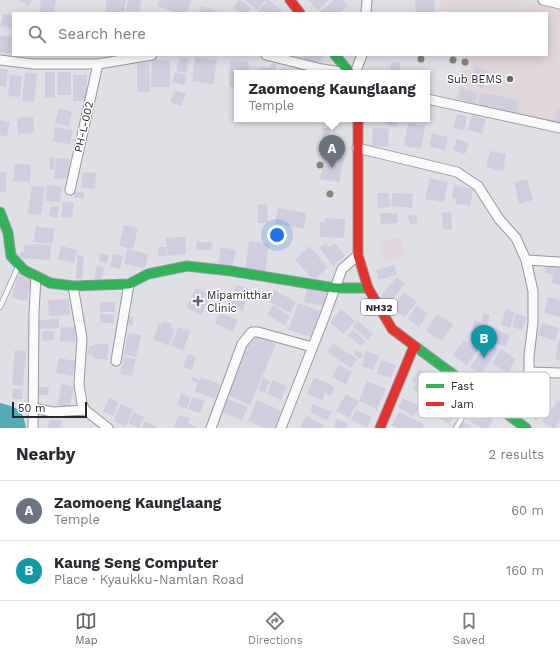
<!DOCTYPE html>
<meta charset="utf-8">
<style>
body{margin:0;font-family:"Work Sans",sans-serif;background:#f2f2f3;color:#2b2b33}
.scale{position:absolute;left:12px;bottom:10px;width:75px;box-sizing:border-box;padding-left:4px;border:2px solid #25262a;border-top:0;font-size:11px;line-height:14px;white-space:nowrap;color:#25262a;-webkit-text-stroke:3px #fff;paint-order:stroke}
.you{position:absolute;left:277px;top:235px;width:14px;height:14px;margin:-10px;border:3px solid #fff;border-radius:50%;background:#1a73e8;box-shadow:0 0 0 6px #1a73e833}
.badge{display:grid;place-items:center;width:26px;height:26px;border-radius:50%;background:#66676c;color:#fff;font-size:13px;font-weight:700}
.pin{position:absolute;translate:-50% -33px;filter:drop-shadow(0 1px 2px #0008)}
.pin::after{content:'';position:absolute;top:21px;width:14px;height:12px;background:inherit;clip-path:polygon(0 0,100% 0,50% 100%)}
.popup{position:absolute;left:234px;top:70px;width:196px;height:52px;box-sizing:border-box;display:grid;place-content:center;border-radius:0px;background:#fff;filter:drop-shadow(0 1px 3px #0005);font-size:13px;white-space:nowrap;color:#7c7c81}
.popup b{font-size:15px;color:#2b2b33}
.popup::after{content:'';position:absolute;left:50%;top:100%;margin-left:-8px;border:8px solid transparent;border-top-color:#fff}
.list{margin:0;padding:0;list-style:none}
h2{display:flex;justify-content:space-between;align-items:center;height:52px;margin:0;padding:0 16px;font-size:17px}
h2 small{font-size:13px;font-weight:400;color:#7c7c81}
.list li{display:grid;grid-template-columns:26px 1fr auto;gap:12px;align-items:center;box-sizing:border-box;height:60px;padding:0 16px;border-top:1px solid #e1e1e2}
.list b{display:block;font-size:15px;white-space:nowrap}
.list p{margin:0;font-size:13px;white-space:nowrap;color:#7c7c81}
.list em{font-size:13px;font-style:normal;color:#7c7c81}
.icon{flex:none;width:22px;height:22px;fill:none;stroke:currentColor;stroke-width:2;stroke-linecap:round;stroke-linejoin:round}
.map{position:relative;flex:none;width:560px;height:428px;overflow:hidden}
.search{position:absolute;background:#fff;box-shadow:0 2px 10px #0003;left:12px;right:12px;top:12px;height:44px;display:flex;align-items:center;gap:10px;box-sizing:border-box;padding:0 14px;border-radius:0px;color:#7c7c81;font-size:15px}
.sheet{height:172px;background:#fff}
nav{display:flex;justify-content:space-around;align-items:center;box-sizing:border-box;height:56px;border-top:1px solid #e1e1e2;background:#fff;font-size:11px;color:#7c7c81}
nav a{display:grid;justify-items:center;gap:2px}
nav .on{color:#66676c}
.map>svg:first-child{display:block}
.commercial{fill:#e1d6df}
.education{fill:#e2d6dd}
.water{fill:#54abb6}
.building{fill:#d0cde0}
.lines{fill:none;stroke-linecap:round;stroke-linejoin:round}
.lane-casing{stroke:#97989d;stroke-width:6}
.street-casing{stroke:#97989d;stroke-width:11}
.fast-casing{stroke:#97989d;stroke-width:11}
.jam-casing{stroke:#97989d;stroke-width:11}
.lane{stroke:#fafafb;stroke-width:4.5}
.street{stroke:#fafafb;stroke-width:9}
.fast{stroke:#30b455;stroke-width:9}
.jam{stroke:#e5322d;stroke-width:9}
.tree{fill:#808875}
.poi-dot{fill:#66676c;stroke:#fff;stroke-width:1.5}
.labels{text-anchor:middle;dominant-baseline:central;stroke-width:3;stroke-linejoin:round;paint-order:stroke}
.shield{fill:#fff;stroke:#66676a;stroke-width:1}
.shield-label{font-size:10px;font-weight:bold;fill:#25262a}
.poi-label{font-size:11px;fill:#25262a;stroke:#fff;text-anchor:end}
.street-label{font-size:11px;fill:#25262a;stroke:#fff}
.key{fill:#fff;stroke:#bebebf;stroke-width:1}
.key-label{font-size:11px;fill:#25262a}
</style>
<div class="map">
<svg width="560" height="428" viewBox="0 0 560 428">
<rect width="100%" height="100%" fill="#dee0e6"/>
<path class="commercial" d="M401 237 406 256 386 262 380 242Z"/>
<path class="education" d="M441 0H522L560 7V126L455 102 466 55H547V13H459L440 11Z"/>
<path class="water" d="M0 403C17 407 23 409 26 428H0Z"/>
<path class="building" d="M18 0H32L29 6Z
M41 0H56L54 13H39Z
M106 0H126L124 13H105Z
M128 0H142L139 13 126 11Z
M159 0H191L187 13H178L157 6Z
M239 0H241L251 8 247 13H240L233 7Z
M245 0H266L257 10Z
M268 0H269L282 11 281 13H260L258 11Z
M308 0H327L328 1 318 10Z
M334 0H343L348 5 340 13 320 12Z
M415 0H434L435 13H416Z
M201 6 218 11 217 13H199Z
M3 14 13 16V29L0 26Z
M0 35 13 37 12 54 0 52Z
M301 55H324L316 66Z
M180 57 189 59 186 73 176 71Z
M195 57 217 60 213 84 192 81Z
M152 60 170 61V87H151Z
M230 61 249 62 248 73H237V87H229Z
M391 62 400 63V73H390Z
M137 63H149L150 92H137Z
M271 64H276V73H261V67L270 68Z
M475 66 489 71 483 88 469 83Z
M282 68 296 72 297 68 310 71V73H280Z
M0 69 8 70 6 87 0 86Z
M25 72 37 74 34 102 22 101Z
M45 72H55V98H45Z
M58 72H71V95H57Z
M175 72 187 75 184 85 172 82Z
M10 75 22 76 20 97 8 96Z
M73 75H87V101H73Z
M461 88 478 93 475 104 458 99Z
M175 90 186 94 181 106 170 102Z
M481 92 519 101 516 115 478 106Z
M59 108 72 112 69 126 55 123Z
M558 109 560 110V124L554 123Z
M457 114 467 116 464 130 453 128Z
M472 115 486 119 482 134 468 130Z
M33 117 34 133 18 134 17 118Z
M388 119H398L397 127 387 125Z
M0 120 10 122 7 137 0 135Z
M408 123 425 126 421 149 404 146Z
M55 127 73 130 70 144 53 141Z
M323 128H330V142H322Z
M373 128 389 129 388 147 372 146Z
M432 133 448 137 445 150 429 147Z
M457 139 469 143 465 154 453 150Z
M490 151 506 154 503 171 486 167Z
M325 154 344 158 339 182 320 179Z
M50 157H55L54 170 49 169Z
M56 158 70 159 68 179 54 178Z
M15 164 31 165 30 182 13 181Z
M0 172H6V192H0Z
M83 172 96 173 95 189 81 188Z
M430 178 448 182 444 202 425 199Z
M527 179 533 200 519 204 514 182Z
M47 185 62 187 60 202 45 201Z
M454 185 473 189 470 206 456 204V199L452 198Z
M32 186 45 187 41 215 28 213Z
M75 192H84V198H74Z
M377 193H389L390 207 378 208Z
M392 193 413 194 412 208 391 206Z
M63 201 74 203 72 218 61 217Z
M267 204 268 223H258V205Z
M51 206 59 207 57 218 49 216Z
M278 208 307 213 304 229 275 224Z
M451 212 452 229H443L442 213Z
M380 213H397L398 223 381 224Z
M416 215 418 223 410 225 408 216Z
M325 218 345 219 344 238 320 237V222H325Z
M124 225 138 228 133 249 119 246Z
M36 226 55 229 52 244 33 242Z
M185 237 186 254 167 256 166 238Z
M197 241 212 243 211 251 196 249Z
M249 241 269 244 265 273 245 270Z
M326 243 329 247 335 243 345 256 333 266 319 247Z
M31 244 51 245 50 260 20 258V252H24V245L31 246Z
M61 246 77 250 74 263 58 259Z
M309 246 328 267 314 280 295 260Z
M158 247H166V256H158Z
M221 247 236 250 232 268 218 265Z
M127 249 148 254 145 268 124 264Z
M100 253 109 255 107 263 99 261Z
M113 254 123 256 120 269 110 267Z
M77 255 84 256 82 279H76Z
M547 264 560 267V285L552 283 553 275 545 273Z
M394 265 397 274 379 280 376 270Z
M97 266 104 267 101 280 94 279Z
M17 276 31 279 27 301 12 298Z
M397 277 405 284 388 305 379 298Z
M236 285 249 289 243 311 230 308Z
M196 288 211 295 201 315 186 307Z
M307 289 327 293 324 306 304 302Z
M274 290 296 302 290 313 268 301Z
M404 292 417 302 404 317 391 307Z
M548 297 560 300V317L544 313Z
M69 299 70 315 49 316 48 300Z
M100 302H115V312H100Z
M298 303 320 311 311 337 288 330Z
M273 305 290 316 285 325 267 315Z
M416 306 428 313 419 327 408 319Z
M341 309 355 321 344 334 330 323Z
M506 309 515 312 510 328 501 325Z
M220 312 238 320 232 332 215 323Z
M484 313 490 315 488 323 481 321Z
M516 313 527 317 522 330 512 327Z
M100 314H114V323H101Z
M437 314 453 325 442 341 426 331Z
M127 316 134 317 133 325 126 324Z
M59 319V328L39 329V320Z
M475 320 486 324 480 338 470 334Z
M163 321 172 324 171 328 175 330 169 346 153 339 159 323 162 324Z
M358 321 373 334 368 340 353 327Z
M542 323 559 328 555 341 538 335Z
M61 327 76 328 75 342 60 341Z
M178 327 190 331 183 351 171 346Z
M493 327 510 336 505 347 487 338Z
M353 330 365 341 361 346 348 335Z
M42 331H54V340L42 341Z
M128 333 141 335 136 357 124 354Z
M253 334 276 344 250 405 227 395Z
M559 339H560V360L555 359Z
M464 340 478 350 466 365 453 355Z
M488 342 498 349 481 374 470 367Z
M95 343 109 345 107 360 93 358V355H87L89 346H94Z
M333 343 357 359 351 368 327 352Z
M501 349 516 359 507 373 492 363Z
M15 350 26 351 23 386 12 385Z
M356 350 363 354 361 359 354 355Z
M366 351 379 356 373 370 361 366Z
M188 354 196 357 192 370 183 367Z
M124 357 136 359 132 376 120 374Z
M59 358 75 361 73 376 56 373Z
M381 360 396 365 391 378 377 374Z
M339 365 352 372 346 384 332 377Z
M419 369 436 378 425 397 413 389 416 383 412 381Z
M499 374 513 386 505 396 490 384Z
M193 377 200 380 201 377 220 384 215 399 195 391 198 383 192 381Z
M314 377 335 387 331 396 325 393 322 400 307 394Z
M263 378 270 381 265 393 258 390Z
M273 380 287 386 281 400 267 394Z
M367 381 386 389 377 409 359 401Z
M62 384 74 387 69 408 57 405Z
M39 387H49L48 395H38Z
M13 389H22V399H12Z
M450 390 465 399 449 424 434 415Z
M528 391 548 407 536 421 516 405Z
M181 394 191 398 186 409 177 405Z
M346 394 359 401 349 418 336 411Z
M193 397 205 401 200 413 188 409Z
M109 398 119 402 113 416 103 411Z
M226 398 248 407 242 420 220 411Z
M403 398 419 406 414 416 398 408Z
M257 400 282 411 275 428H264L248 421Z
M558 400 560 402V421L555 428H552L542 421Z
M120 404 133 409 126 426 113 421Z
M313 404 331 412 327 420 310 412Z
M472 406 493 419 488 428H481L464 417Z
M356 410 372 417 367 427 351 420Z
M134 412 144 417 139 428 128 423Z
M399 412 424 424 422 428H398L392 425Z
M179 415 190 419 188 423 199 428H173Z
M306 416 324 425 322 428H300Z
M50 419 62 421 60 428H47Z
M337 419 348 424 346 428H333Z
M144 421 156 426V428H142Z
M462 422 471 426 470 428H458Z"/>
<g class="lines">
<g class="lane-casing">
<path id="lane" d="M0 307 18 267
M456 428 475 395"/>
</g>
<g class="street-casing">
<path id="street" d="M543 0 560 4
M366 13 367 0
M266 55 322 69 347 73
M0 60 33 64H98L152 55
M355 73 362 55
M427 99 560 128
M357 148 457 172 478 186 499 219 516 238 526 260 533 291V323L529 356V372
M70 190 98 64
M526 260 560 262
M73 286 82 338 79 384 82 404 85 410 108 428
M116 361 129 284
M33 408 53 412 85 410
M503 410 529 372 560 373
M33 428 34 313 36 276
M211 428 242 344 252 332H258L312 347
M281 428 324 318 342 269 358 255"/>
</g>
<g class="fast-casing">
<path id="fast" d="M335 55 350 73
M0 212 8 233 11 256 24 270 50 283 73 286 129 284 148 274 187 266 231 271 335 288H368
M416 347 526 428"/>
</g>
<g class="jam-casing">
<path id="jam" d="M290 0 300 13
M358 119V255L368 288 392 329 416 347
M380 428 414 346"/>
</g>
<use href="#lane" class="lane"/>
<use href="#street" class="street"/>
<use href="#fast" class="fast"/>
<use href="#jam" class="jam"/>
</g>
<g class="tree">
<circle cx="421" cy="59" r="3.5"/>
<circle cx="453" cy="60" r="3.5"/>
<circle cx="465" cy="62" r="3.5"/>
<circle cx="463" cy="79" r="3.5"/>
<circle cx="320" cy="165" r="3.5"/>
<circle cx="330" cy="194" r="3.5"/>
</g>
<g class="poi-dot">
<circle cx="510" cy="79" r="4"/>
<path d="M196 295h4v4h4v4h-4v4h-4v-4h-4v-4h4z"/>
</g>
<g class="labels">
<rect class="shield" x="361" y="299" width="36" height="16" rx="3"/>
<g class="shield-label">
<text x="379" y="307">NH32</text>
</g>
<g class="poi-label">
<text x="502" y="79">Sub BEMS</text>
<text x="207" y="295" text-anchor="start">Mipamitthar<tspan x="207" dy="13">Clinic</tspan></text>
</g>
<g class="street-label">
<text transform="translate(84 127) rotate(-77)">PH-L-002</text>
</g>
</g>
<rect x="418" y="372" width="132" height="46" rx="6" class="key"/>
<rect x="426" y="384" width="18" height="4" fill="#30b455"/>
<rect x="426" y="402" width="18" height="4" fill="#e5322d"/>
<g class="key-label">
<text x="451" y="390">Fast</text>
<text x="451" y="408">Jam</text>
</g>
</svg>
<div class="scale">50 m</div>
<div class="you"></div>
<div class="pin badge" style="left:332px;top:168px;background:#6b7280">A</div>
<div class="popup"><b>Zaomoeng Kaunglaang</b>Temple</div>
<div class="pin badge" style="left:484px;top:358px;background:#0f9aa8">B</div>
<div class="search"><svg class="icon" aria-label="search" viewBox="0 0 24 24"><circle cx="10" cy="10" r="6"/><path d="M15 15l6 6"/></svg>Search here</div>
</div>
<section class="sheet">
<h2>Nearby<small>2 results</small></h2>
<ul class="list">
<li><span class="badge" style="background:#6b7280">A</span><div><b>Zaomoeng Kaunglaang</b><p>Temple</p></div><em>60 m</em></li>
<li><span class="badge" style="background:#0f9aa8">B</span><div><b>Kaung Seng Computer</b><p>Place · Kyaukku-Namlan Road</p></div><em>160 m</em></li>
</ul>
</section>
<nav>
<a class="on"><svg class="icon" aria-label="map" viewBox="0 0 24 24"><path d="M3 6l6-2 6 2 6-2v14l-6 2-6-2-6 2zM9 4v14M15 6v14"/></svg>Map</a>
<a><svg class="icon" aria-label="directions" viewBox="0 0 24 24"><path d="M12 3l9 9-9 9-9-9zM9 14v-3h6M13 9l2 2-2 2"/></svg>Directions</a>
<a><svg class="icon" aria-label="saved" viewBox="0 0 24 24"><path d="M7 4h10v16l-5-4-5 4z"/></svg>Saved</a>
</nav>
